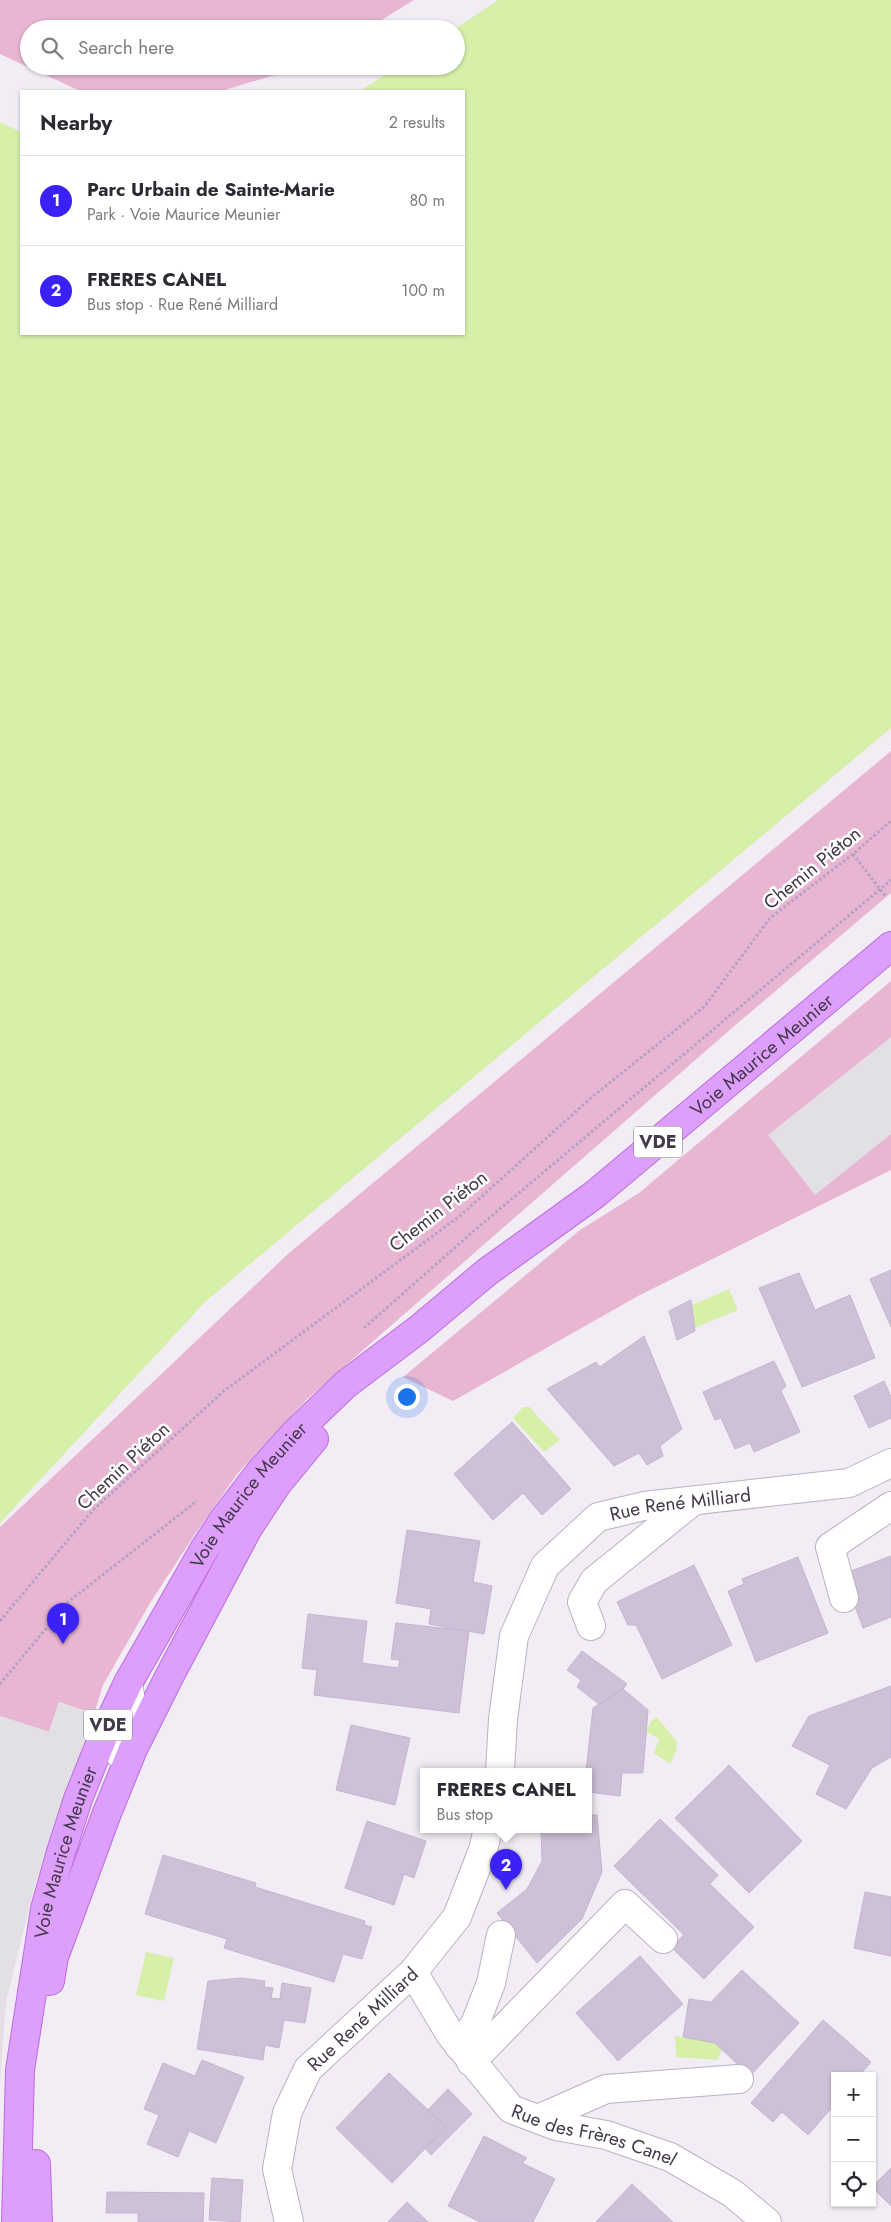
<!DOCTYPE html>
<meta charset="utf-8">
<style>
body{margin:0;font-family:Jost,sans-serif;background:#f2f2f3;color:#2b2b33}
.controls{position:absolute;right:15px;bottom:15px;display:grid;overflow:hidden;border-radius:0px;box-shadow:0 1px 4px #0004}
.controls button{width:45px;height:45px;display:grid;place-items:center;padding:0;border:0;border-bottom:1px solid #e1e1e2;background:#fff;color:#2b2b33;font:25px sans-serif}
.you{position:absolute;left:406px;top:1396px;width:18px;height:18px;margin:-12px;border:4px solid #fff;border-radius:50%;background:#1a73e8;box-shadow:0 0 0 8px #1a73e833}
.badge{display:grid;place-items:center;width:32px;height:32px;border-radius:50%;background:#3a22f6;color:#fff;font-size:16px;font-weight:700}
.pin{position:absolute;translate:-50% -41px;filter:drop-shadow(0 1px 2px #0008)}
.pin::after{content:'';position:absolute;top:26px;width:18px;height:15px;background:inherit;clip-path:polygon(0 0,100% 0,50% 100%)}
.popup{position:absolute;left:420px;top:1768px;width:172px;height:65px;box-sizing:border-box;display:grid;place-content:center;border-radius:0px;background:#fff;filter:drop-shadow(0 1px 4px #0005);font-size:16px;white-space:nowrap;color:#7c7c81}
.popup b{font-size:19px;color:#2b2b33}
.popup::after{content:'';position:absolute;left:50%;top:100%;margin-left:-10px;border:10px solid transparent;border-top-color:#fff}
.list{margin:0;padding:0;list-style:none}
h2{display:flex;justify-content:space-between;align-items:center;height:65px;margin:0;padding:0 20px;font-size:21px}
h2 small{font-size:16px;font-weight:400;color:#7c7c81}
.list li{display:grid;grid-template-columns:32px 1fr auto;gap:15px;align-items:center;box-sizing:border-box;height:90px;padding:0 20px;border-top:1px solid #e1e1e2}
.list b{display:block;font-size:19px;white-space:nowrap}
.list p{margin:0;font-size:16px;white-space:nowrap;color:#7c7c81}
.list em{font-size:16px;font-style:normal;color:#7c7c81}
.icon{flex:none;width:28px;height:28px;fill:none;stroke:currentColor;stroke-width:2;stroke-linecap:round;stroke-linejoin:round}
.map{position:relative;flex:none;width:891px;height:2222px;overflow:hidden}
.search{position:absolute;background:#fff;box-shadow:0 1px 4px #0004;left:20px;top:20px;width:445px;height:55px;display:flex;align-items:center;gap:12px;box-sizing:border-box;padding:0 18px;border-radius:28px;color:#7c7c81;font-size:19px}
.panel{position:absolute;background:#fff;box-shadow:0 1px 4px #0004;left:20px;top:90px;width:445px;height:245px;border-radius:0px}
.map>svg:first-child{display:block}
.green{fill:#e8b6d3}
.parking{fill:#e2e0e4}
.water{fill:#d6f0aa}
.building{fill:#cec1d7;stroke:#c5b4d2}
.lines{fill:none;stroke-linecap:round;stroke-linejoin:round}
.minor-casing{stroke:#bdb1c4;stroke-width:30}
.major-casing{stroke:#bb6de2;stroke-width:30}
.path{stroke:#b59fc3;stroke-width:3;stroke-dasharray:2.5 2.5;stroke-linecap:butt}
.minor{stroke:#fff;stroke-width:28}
.major{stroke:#de9efc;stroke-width:28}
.labels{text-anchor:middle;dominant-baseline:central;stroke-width:5;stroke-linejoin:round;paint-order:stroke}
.shield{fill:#fff;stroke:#7b7480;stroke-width:1}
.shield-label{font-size:18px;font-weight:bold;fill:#43394a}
.street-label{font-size:19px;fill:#43394a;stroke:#fff}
</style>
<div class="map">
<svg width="891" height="2222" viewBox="0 0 891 2222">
<rect width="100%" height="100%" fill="#f2ecf5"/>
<path class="green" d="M0 0H414L367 29H29V66H305L221 91H80L0 54Z
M891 751V893L732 1028 307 1399 238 1473 195 1534 150 1603 103 1685 94 1714 59 1702 49 1732 0 1716V1527L289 1253Z
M891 981V1170L638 1296 453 1401 403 1377 580 1230 639 1193Z"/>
<path class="parking" d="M891 1037V1134L815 1195 768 1135Z
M59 1702 94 1714 36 1881 6 2002 0 2084V1716L49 1732Z"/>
<path class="water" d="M498 0H891V728L206 1301 0 1523V122L21 132V334H464V91H360L398 66H456V29H455Z
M729 1289 738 1310 694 1328 685 1308Z
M523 1407H530C539 1420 550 1428 560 1440L544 1452 513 1418Z
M657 1717 677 1742 676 1752 670 1764 654 1753 659 1739 646 1731 651 1721Z
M146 1952 174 1958 164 2001 136 1995Z
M675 2036 715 2043 722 2050 717 2060 676 2057Z"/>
<path class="building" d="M891 1270V1327L870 1279Z
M799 1273 815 1310 850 1295 875 1358 802 1387 759 1288Z
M691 1300 695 1331 677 1340 669 1311Z
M644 1336 682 1429 660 1446 663 1456 647 1465 639 1453 614 1466 547 1389 596 1362 600 1367Z
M774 1361 786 1386 781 1391 800 1432 754 1452 750 1443 735 1449 721 1418 715 1420 703 1392Z
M884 1381 891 1397V1418L869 1428 854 1396Z
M512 1422 571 1489 542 1515 523 1493 493 1520 454 1474Z
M407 1530 480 1541 473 1582 492 1586 484 1634 429 1624 431 1609 396 1603Z
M891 1556V1617L863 1628 843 1574Z
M798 1557 828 1633 756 1662 728 1591 744 1584 742 1579Z
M694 1565 732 1645 662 1679 636 1625H628L617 1602Z
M308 1614 367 1621 362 1663 398 1668 400 1660 391 1659 396 1623 469 1631 459 1713 314 1695 317 1670 302 1668Z
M582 1651 627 1684 623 1689 599 1704 577 1687 581 1680 567 1670Z
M891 1686V1757L872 1768 846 1809 816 1794 830 1765 792 1746 809 1716Z
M623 1689 648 1710 643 1773H622L620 1796 588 1792V1771H586L593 1708Z
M351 1725 410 1738 395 1805 336 1790Z
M729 1765 802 1841 749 1893 675 1818Z
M588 1815H597L602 1872 582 1919 537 1963 497 1913 527 1889 542 1861 541 1829H588Z
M660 1819 718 1875 710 1884 754 1927 704 1979 671 1947 684 1935 614 1866Z
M367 1821 426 1841 414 1878 404 1874 394 1905 345 1888Z
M163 1855 256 1883 255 1887 365 1921 364 1925 372 1927 362 1959 343 1954 334 1982 224 1948 227 1939 145 1914Z
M865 1892 891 1897V1956L854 1948Z
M640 1956 683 2004 618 2061 576 2013Z
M742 1970 799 2023 750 2076 715 2043 683 2037 689 1999 711 2002Z
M241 1978 265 1981 264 1987 273 1988 271 1998 280 1999 282 1983 311 1988 305 2023 284 2020 279 2048 265 2045 263 2060 197 2049 208 1981Z
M823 2020 871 2062 859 2076H835V2104L808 2135 782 2112 773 2122 751 2103Z
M202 2060 244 2077 216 2143 189 2131 178 2157 147 2144 159 2115 144 2109 163 2063 195 2076Z
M389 2073 446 2127 392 2183 336 2128Z
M448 2089 472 2114 431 2155 425 2148 446 2127 428 2110Z
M484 2136 527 2158 522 2163 555 2179 533 2222H480L448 2206Z
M891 2168V2206L872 2187Z
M212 2178 243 2180 240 2222 209 2220Z
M632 2184 673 2222H596Z
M107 2192 204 2193 203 2222H138V2213H106Z
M407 2202 428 2222H388Z"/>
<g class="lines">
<g class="minor-casing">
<g id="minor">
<path d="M844 1598 830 1547 891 1506"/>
<path d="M591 1626 582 1602 594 1581 693 1501"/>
<path d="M119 1753 134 1720 128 1683"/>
<path id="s1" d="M500 1771 503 1719 514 1636 545 1566 598 1517 644 1506 849 1483 891 1463"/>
<path id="s2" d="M413 1972 450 2034 511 2109 556 2126 606 2135 670 2157 732 2193 767 2222"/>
<path d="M459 2046 475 2024 491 1983 501 1935"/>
<path d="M471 2062 625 1904 663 1939"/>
<path d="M538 2119 606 2089 739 2079"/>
<path id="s3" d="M289 2222 277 2169 287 2113 308 2069 413 1972 457 1917 483 1850 488 1829"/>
</g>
</g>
<g class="major-casing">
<g id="major">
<path d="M50 1981 54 1957 107 1813 133 1749 169 1677 248 1528 277 1484 314 1439"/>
<path d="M36 2164 38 2222"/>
<path id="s4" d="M16 2222 20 2070 45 1909 61 1852 78 1799 104 1734 128 1683 205 1548 224 1519 260 1472 296 1432 346 1384 419 1329 487 1272 594 1195 891 946"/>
</g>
</g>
<path class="path" d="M853 854 886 897
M364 1328 476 1229 891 880
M0 1621 93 1510 224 1391 461 1215 592 1097 704 1007 770 918 853 854 891 821
M0 1684 68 1602 197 1501"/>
<use href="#minor" class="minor"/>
<use href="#major" class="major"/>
</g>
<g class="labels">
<g class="shield">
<rect x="634" y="1126.5" width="48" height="31" rx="4"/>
<rect x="84" y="1709.5" width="48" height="31" rx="4"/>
</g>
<g class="shield-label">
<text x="658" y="1142">VDE</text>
<text x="108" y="1725">VDE</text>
</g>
<g class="street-label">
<text transform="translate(812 868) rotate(-39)">Chemin Piéton</text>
<text stroke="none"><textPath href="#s4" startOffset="1459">Voie Maurice Meunier</textPath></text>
<text transform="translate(438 1211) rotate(-38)">Chemin Piéton</text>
<text transform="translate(123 1466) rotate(-43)">Chemin Piéton</text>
<text stroke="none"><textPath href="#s4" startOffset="780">Voie Maurice Meunier</textPath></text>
<text stroke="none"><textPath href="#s1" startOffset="368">Rue René Milliard</textPath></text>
<text stroke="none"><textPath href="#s4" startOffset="375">Voie Maurice Meunier</textPath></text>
<text stroke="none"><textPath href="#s3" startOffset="234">Rue René Milliard</textPath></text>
<text stroke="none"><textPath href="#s2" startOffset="256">Rue des Frères Canel</textPath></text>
</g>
</g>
</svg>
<div class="controls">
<button>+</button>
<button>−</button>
<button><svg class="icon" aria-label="locate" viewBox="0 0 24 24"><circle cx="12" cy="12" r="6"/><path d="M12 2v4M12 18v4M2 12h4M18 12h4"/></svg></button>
</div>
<div class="you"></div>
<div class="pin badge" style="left:63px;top:1644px">1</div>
<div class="pin badge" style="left:506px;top:1890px">2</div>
<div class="popup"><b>FRERES CANEL</b>Bus stop</div>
<div class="search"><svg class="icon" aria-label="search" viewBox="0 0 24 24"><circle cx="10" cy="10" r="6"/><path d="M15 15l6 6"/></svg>Search here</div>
<section class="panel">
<h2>Nearby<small>2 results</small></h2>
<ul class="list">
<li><span class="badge">1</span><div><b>Parc Urbain de Sainte-Marie</b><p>Park · Voie Maurice Meunier</p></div><em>80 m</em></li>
<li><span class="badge">2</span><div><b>FRERES CANEL</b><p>Bus stop · Rue René Milliard</p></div><em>100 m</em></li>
</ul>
</section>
</div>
